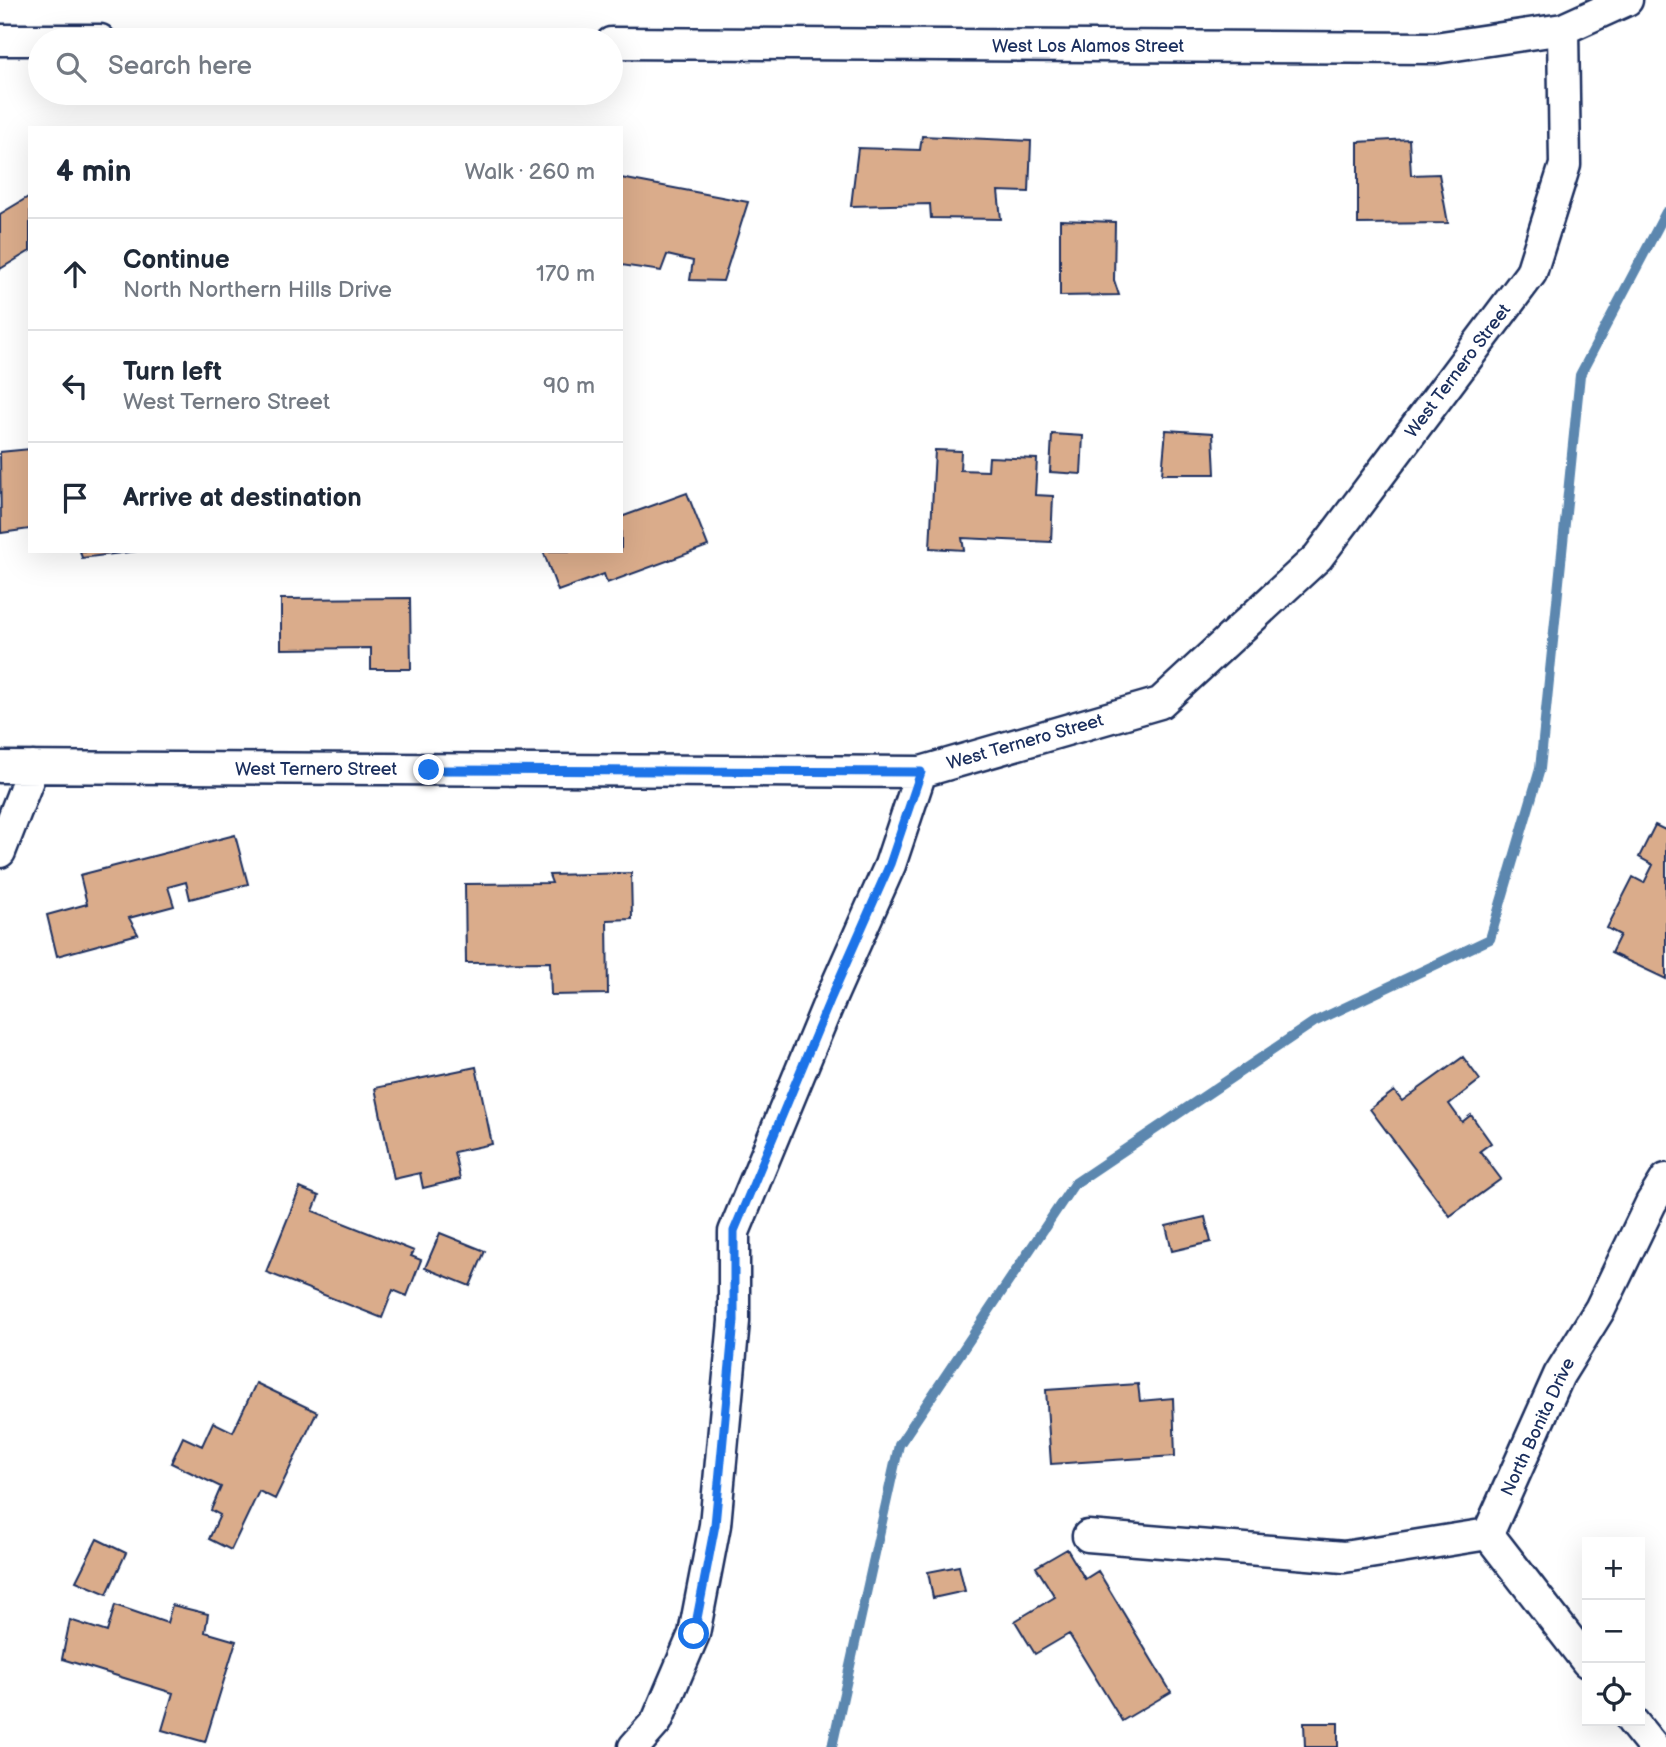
<!DOCTYPE html>
<meta charset="utf-8">
<style>
body{margin:0;font-family:"Balsamiq Sans",sans-serif;background:#f2f2f3;color:#1f2937}
.controls{position:absolute;right:21px;bottom:21px;display:grid;overflow:hidden;border-radius:0px;box-shadow:0 7px 28px #0002}
.controls button{width:63px;height:63px;display:grid;place-items:center;padding:0;border:0;border-bottom:2px solid #e0e1e3;background:#fff;color:#1f2937;font:35px sans-serif}
.stop{position:absolute;width:21px;height:21px;margin:-16px;border:5px solid #1a73e8;border-radius:50%;background:#fff}
.stop.end{background:#1a73e8;border-color:#fff;box-shadow:0 2px 7px #0008}
.list{margin:0;padding:0;list-style:none}
h2{display:flex;justify-content:space-between;align-items:center;height:91px;margin:0;padding:0 28px;font-size:30px}
h2 small{font-size:23px;font-weight:400;color:#747a83}
.list li{display:grid;grid-template-columns:46px 1fr auto;gap:21px;align-items:center;box-sizing:border-box;height:112px;padding:0 28px;border-top:2px solid #e0e1e3}
.list b{display:block;font-size:26px;white-space:nowrap}
.list p{margin:0;font-size:23px;white-space:nowrap;color:#747a83}
.list em{font-size:23px;font-style:normal;color:#747a83}
.icon{flex:none;width:38px;height:38px;fill:none;stroke:currentColor;stroke-width:2;stroke-linecap:round;stroke-linejoin:round}
.map{position:relative;flex:none;width:1666px;height:1747px;overflow:hidden}
.search{position:absolute;background:#fff;box-shadow:0 7px 28px #0002;left:28px;top:28px;width:595px;height:77px;display:flex;align-items:center;gap:18px;box-sizing:border-box;padding:0 24px;border-radius:38px;color:#747a83;font-size:26px}
.panel{position:absolute;background:#fff;box-shadow:0 7px 28px #0002;left:28px;top:126px;width:595px;height:427px;border-radius:0px}
.map>svg:first-child{display:block}
.lines{fill:none;stroke-linecap:round;stroke-linejoin:round}
.stream{stroke:#5b87af;stroke-width:10}
.building{fill:#daac8b;stroke:#1b2f5e;stroke-width:2}
.street-casing{stroke:#1b2f5e;stroke-width:35}
.street{stroke:#fff;stroke-width:30}
.route{stroke:#1a73e8;stroke-width:9}
.labels{text-anchor:middle;dominant-baseline:central;stroke-width:5;stroke-linejoin:round;paint-order:stroke}
.street-label{font-size:18px;fill:#1b2f5e;stroke:#fff}
</style>
<div class="map">
<svg width="1666" height="1747" viewBox="0 0 1666 1747">
<rect width="100%" height="100%" fill="#fff"/>
<filter id="ink" filterUnits="userSpaceOnUse"><feTurbulence type="fractalNoise" baseFrequency=".0143" numOctaves="2"/><feDisplacementMap in="SourceGraphic" scale="14" xChannelSelector="R" yChannelSelector="G"/><feConvolveMatrix kernelMatrix="1 2 1 2 8 2 1 2 1" color-interpolation-filters="sRGB"/></filter>
<g filter="url(#ink)">
<g class="lines">
<path class="stream" d="M832 1747 899 1445 1074 1184 1314 1022 1490 939 1540 769 1580 375 1666 212"/>
</g>
<path class="building" d="M922 136 1031 141 1029 192 998 191 1001 219 931 218 930 204 851 206 858 148 920 150Z
M1409 139 1411 175 1439 174 1448 223 1358 224V142Z
M621 178 748 202 723 281 690 280 693 261 667 255 661 271 621 265Z
M30 196V251L0 269V214Z
M1060 220 1115 222 1114 280 1119 295 1060 296Z
M1166 430 1213 433 1215 474H1162Z
M1052 434 1083 436 1081 474 1050 472Z
M30 449V529L1 533 0 452Z
M935 450 961 451 960 470 988 471 989 457 1037 459 1035 495 1053 496 1051 542 962 538 964 550 930 548Z
M687 493 708 546 607 583 604 574 558 591 543 551H621V517Z
M80 551H137L82 558Z
M410 598 411 669H371V648L281 649V599Z
M1655 825 1665 830 1666 828V979L1611 953 1620 935 1607 928 1633 877 1644 883 1653 865 1639 857Z
M235 835 248 884 190 899 186 882 168 887 174 906 129 918 138 934 57 956 47 915 87 904 80 875Z
M631 873 632 919 607 920 608 994 551 995 550 962 466 963 465 884 552 883 549 875Z
M1463 1057 1480 1080 1449 1104 1462 1122 1471 1115 1491 1143 1480 1151 1501 1179 1450 1216 1370 1109 1394 1091 1402 1101Z
M476 1067 492 1144 454 1152 460 1179 423 1188 420 1173 394 1179 375 1088Z
M300 1188 319 1196 313 1211 414 1251 411 1256 421 1260 407 1296 393 1290 382 1318 266 1272Z
M1205 1217 1211 1242 1172 1251 1166 1226Z
M440 1233 485 1251 470 1286 425 1268Z
M256 1383 317 1412 275 1499 259 1491 231 1550 209 1539 220 1515 211 1510 221 1487 171 1463 183 1437 202 1446 213 1422 233 1432Z
M1138 1384 1140 1401 1173 1398 1175 1456 1051 1464 1046 1390Z
M97 1539 126 1553 107 1594 76 1581Z
M1067 1549 1085 1579 1098 1571 1171 1692 1122 1721 1069 1634 1035 1654 1015 1621 1055 1597 1036 1567Z
M959 1566 965 1591 933 1598 928 1572Z
M115 1605 167 1623 172 1605 208 1614 205 1632 236 1641 205 1742 162 1730 173 1693 62 1659 70 1620 107 1632Z
M1304 1723H1338V1747H1305Z"/>
<g class="lines">
<g class="street-casing">
<path id="street" d="M0 40H100
M611 43 1435 48 1563 29
M0 767 921 772 1160 703 1318 557 1531 273 1565 165 1563 29 1627 0
M0 852 33 767
M1488 1534 1559 1375 1600 1309 1651 1203 1666 1179
M1488 1534 1587 1662
M1088 1536 1344 1557 1488 1534
M1632 1721 1653 1747
M634 1747 657 1721 694 1634 715 1525 734 1321V1232L830 1000 890 865 921 772"/>
</g>
<use href="#street" class="street"/>
</g>
</g>
<g class="lines" filter="url(#ink)">
<path class="route" d="M429 770 921 772 890 864 830 1000 734 1231V1321L715 1525 694 1634"/>
</g>
<g class="labels">
<g class="street-label">
<text x="1088" y="46">West Los Alamos Street</text>
<text transform="translate(1458 371) rotate(-53)">West Ternero Street</text>
<text transform="translate(1025 742) rotate(-16)">West Ternero Street</text>
<text x="316" y="769">West Ternero Street</text>
<text transform="translate(1538 1427) rotate(-65)">North Bonita Drive</text>
</g>
</g>
</svg>
<div class="controls">
<button>+</button>
<button>−</button>
<button><svg class="icon" aria-label="locate" viewBox="0 0 24 24"><circle cx="12" cy="12" r="6"/><path d="M12 2v4M12 18v4M2 12h4M18 12h4"/></svg></button>
</div>
<div class="stop" style="left:694px;top:1634px"></div>
<div class="stop end" style="left:429px;top:770px"></div>
<div class="search"><svg class="icon" aria-label="search" viewBox="0 0 24 24"><circle cx="10" cy="10" r="6"/><path d="M15 15l6 6"/></svg>Search here</div>
<section class="panel">
<h2>4 min<small>Walk · 260 m</small></h2>
<ul class="list">
<li><svg class="icon" aria-label="ahead" viewBox="0 0 24 24"><path d="M12 20V5M6 11l6-6 6 6"/></svg><div><b>Continue</b><p>North Northern Hills Drive</p></div><em>170 m</em></li>
<li><svg class="icon" aria-label="left" viewBox="0 0 24 24"><path d="M17 20v-9H6M10 6l-5 5 5 5"/></svg><div><b>Turn left</b><p>West Ternero Street</p></div><em>90 m</em></li>
<li><svg class="icon" aria-label="arrive" viewBox="0 0 24 24"><path d="M6 21V4h12l-3 4 3 4H6"/></svg><div><b>Arrive at destination</b></div></li>
</ul>
</section>
</div>
